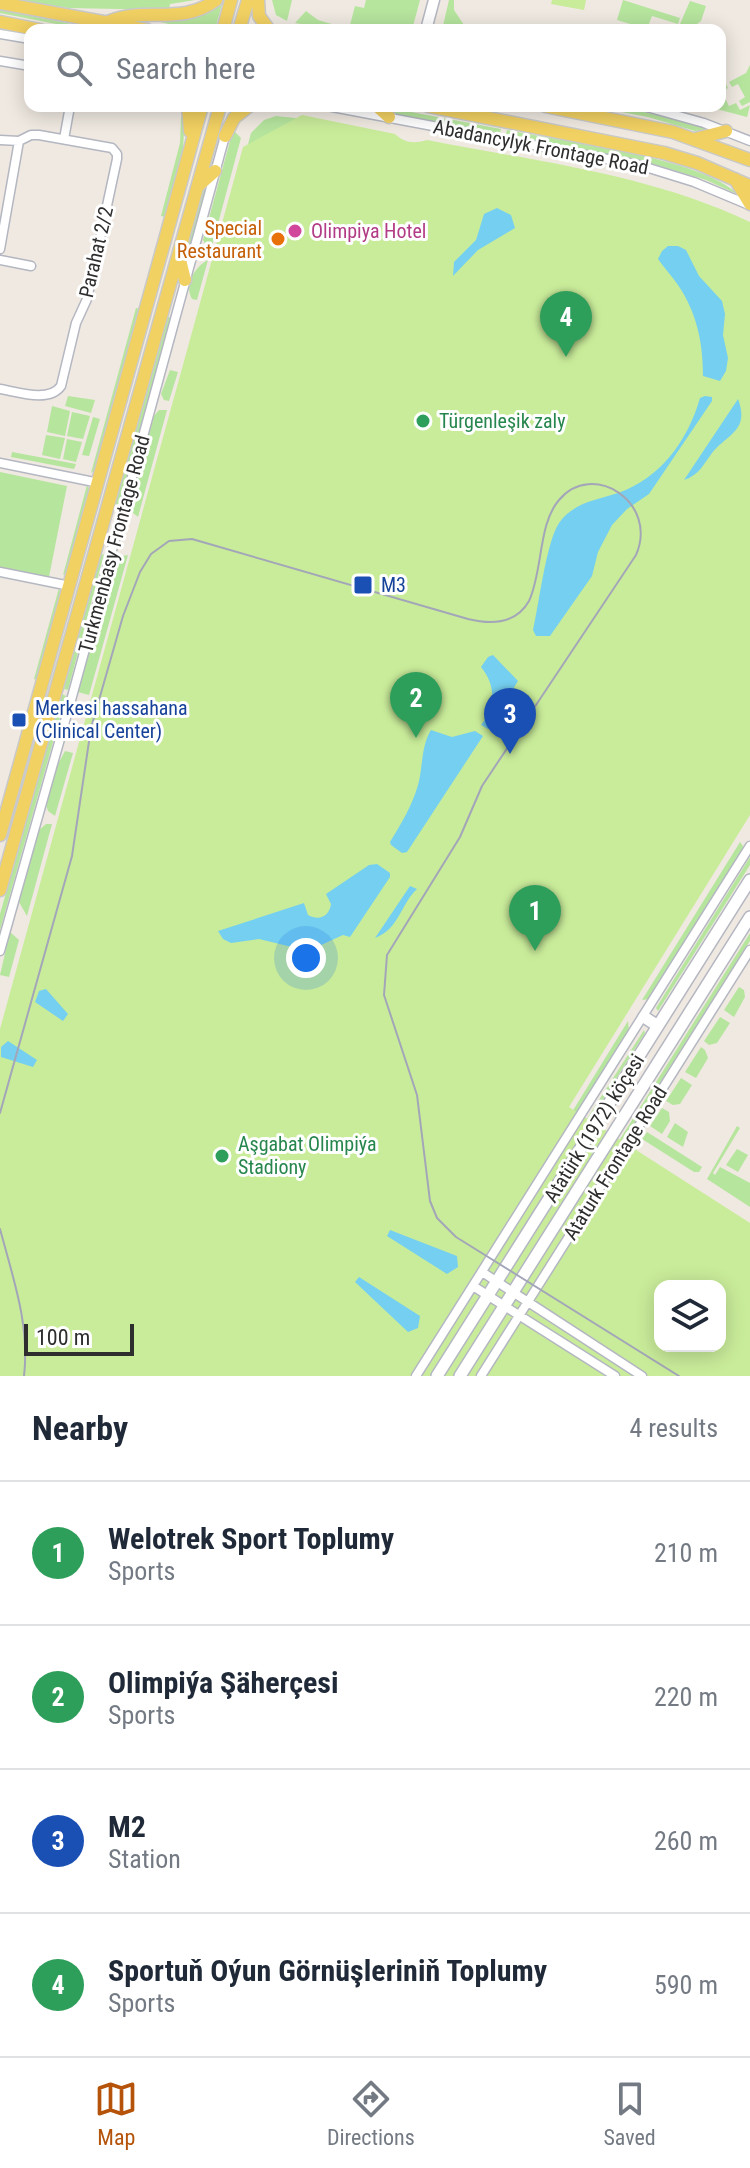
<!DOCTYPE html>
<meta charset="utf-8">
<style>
body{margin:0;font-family:"Roboto Condensed",sans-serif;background:#f6f6f7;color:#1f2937}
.controls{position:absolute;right:24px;bottom:24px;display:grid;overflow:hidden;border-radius:16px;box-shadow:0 4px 20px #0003}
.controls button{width:72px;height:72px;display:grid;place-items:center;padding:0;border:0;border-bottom:2px solid #e0e1e3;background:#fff;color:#1f2937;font:40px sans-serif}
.scale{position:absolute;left:24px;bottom:20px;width:110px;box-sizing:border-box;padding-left:8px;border:4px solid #2e2e2e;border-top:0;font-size:22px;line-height:28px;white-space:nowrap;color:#2e2e2e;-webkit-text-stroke:6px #fff;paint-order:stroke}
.you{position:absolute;left:306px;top:958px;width:28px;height:28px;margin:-20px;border:6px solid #fff;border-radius:50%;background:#1a73e8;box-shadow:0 0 0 12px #1a73e833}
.badge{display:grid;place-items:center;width:52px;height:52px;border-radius:50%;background:#b45309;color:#fff;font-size:26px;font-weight:700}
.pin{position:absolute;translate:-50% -66px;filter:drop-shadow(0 2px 4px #0008)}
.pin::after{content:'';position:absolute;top:42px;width:28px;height:24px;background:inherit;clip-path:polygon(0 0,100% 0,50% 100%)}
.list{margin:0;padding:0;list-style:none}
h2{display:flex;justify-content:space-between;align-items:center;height:104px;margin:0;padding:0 32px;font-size:34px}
h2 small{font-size:26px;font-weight:400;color:#747a83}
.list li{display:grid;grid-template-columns:52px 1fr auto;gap:24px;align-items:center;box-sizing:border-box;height:144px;padding:0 32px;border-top:2px solid #e0e1e3}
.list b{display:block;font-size:30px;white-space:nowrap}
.list p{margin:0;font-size:26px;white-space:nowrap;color:#747a83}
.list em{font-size:26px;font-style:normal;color:#747a83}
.icon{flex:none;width:44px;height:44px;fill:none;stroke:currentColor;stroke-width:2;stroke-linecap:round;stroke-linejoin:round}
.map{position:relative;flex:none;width:750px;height:1376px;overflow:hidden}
.search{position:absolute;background:#fff;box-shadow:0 4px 20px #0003;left:24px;right:24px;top:24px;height:88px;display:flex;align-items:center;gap:20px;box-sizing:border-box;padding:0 28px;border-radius:16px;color:#747a83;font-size:30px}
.sheet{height:680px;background:#fff}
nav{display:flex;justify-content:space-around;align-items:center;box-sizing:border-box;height:112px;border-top:2px solid #e0e1e3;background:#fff;font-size:22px;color:#747a83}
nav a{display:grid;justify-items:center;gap:4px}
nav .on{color:#b45309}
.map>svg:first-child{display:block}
.green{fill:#b6e59e}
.pitch{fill:#c9ec9a;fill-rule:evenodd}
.water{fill:#75cff0}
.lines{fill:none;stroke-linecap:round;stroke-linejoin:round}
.minor-casing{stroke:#b4b7c1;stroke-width:11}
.tertiary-casing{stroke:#b4b7c1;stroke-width:13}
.secondary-casing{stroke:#b4b7c1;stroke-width:14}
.primary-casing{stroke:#c9c9c9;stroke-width:15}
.minor{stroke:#fff;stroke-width:8}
.tertiary{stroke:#fff;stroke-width:10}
.secondary{stroke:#fff;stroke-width:11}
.primary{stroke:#f2d163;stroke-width:12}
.rail{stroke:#a3a6b8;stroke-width:2}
.hotel-dot{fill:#d1479c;stroke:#fff;stroke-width:3}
.food-dot{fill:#e8710a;stroke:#fff;stroke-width:3}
.leisure-dot{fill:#2e9e5b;stroke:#fff;stroke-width:3}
.transit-dot{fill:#1a4fb4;stroke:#fff;stroke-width:3}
.labels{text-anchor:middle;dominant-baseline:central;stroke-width:6;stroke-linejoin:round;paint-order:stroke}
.street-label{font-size:20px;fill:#2e2e2e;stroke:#fff}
.food-label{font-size:20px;fill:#c56008;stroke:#fff;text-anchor:end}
.hotel-label{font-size:20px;fill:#b23c85;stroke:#fff;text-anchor:start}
.leisure-label{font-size:20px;fill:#27864d;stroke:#fff;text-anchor:start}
.transit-label{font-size:20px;fill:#164399;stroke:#fff;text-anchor:start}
</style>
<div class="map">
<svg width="750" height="1376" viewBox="0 0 750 1376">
<rect width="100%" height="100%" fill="#efe9e1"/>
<path class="green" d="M18 0H195L170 4 169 10 69 8Z
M223 0 215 30H194L152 20C181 20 200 19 223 0Z
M272 0H292L287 21 276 15Z
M366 0H420L412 30H335L295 23 306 11 318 20 349 29 355 6 364 8Z
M449 0H454V10L464 25 457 30H442Z
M623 0 680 18 678 24 652 16 647 29 617 20Z
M690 1 706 6 701 21 693 27 680 24Z
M0 11V10L102 30H87L0 13Z
M750 65V102L742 106 739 101 745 97 738 84 732 87 729 82 746 73Z
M726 84 728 88 722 92 729 106 736 103 740 110 750 105 747 117 709 107 720 106V87Z
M590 106C631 106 669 118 708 129L695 131 648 117Z
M390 108 501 129 500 134 395 114Z
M276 116 305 119 222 242 251 133 264 120Z
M181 117H185L183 148 165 217 161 216 180 143Z
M233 130 241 138 212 246 207 247 203 240Z
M507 130C558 140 705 159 737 194L706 180 650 163 506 135Z
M207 186 187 260 185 250 202 189Z
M208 260 197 300 192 299C184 286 194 267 208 260Z
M136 308 140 309 96 469 91 473Z
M166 316 171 318 118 507 115 504Z
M170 370 178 372 169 401 164 400 161 394Z
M68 396 95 400 91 413 65 406Z
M52 406 70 411 65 436 47 432Z
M159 410H167L138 517 132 512 130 503 154 416Z
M72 412 90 416 83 439 67 436Z
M93 417 100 419 89 456 82 455Z
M46 435 65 438 60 459 42 455Z
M67 439 82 442 76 462 63 459Z
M12 452 76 464 74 469 11 457Z
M0 472 67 486 49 577 0 567Z
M87 485 90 491 68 571 63 575Z
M104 554 68 690 64 689 101 555Z
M128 555 89 695 78 692 114 563 118 557Z
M59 588 61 595 38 680 34 679Z
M62 694 66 696 0 930V914Z
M65 751 73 753 55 816 48 811 46 805 58 764Z
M46 824H52L27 916 19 902 39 830Z
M740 842 743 846 742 851 653 995 649 999 642 1000Z
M750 857V865L658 1011 656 1008Z
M10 932 19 940 9 977 0 975Z
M750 933V941L627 1135 617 1144Z
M739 987 744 990 745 997 734 1017 724 1010Z
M720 1017 730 1023 717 1043 709 1045 704 1041Z
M628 1021 629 1032 572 1122 564 1125Z
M644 1030 645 1033 501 1261 497 1259Z
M701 1047 705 1050 708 1058 696 1078 685 1072Z
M681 1078 692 1085 680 1104 673 1105 666 1101Z
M662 1108 669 1112 670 1121 662 1134 650 1126Z
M675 1123 688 1132 683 1147 667 1137Z
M737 1126 740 1128 713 1173 715 1175 720 1167 750 1183V1207L707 1179Z
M647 1132 702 1167 699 1172H694L642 1139Z
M737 1149 748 1155 738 1172 726 1165Z"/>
<path class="pitch" d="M552 0H586L584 10 551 4Z
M302 115 395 134C405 143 414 144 427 140 535 161 649 174 750 222V815L569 1107 750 1223V1376H0V1029L243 147ZM660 1286H720V1346H660Z"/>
<path class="water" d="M497 208 511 215 515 228 478 250 453 276 454 262 476 240 484 214Z
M668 246H678L686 250 699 276 722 301 725 314 723 335 728 358 726 371 720 381 703 376C703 343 697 313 678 285 672 276 664 268 658 259L662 251Z
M705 396 712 397V401L649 494 627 509 612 525 598 552 592 576 550 636H536L533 630C539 604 546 543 559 523 574 502 597 500 618 493 661 478 688 440 700 398Z
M738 399C750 431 727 434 712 453 703 465 699 475 684 480Z
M493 655 518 681 488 729 481 725C496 707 496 685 481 667L488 657Z
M431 730 452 737 475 731 483 736 407 852 402 853 391 845 390 842C401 824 412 806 418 785 423 767 421 746 431 730Z
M377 864 390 873V877L350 937 343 935 319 946 296 948 259 939 231 943 223 939 218 931 304 903 308 915C319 921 329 917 331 904L326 894 369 865Z
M410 886 417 889C400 905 400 928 375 938Z
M46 989 68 1014 63 1021 35 1002 39 991Z
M8 1041 37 1060 33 1067 1 1057V1047Z
M390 1230 457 1256 458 1267 447 1274 387 1236Z
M359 1277 420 1316 418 1328 408 1332 355 1282Z"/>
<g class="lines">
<g class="minor-casing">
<path id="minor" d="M0 34 30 39
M0 61 30 66
M327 106 639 165 694 182 749 205
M643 106 704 123 750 141
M64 139 70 106
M0 140 19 141 31 135H39L112 148 117 154V159L87 299 76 323 61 386C49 403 18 392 0 389
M0 249 19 141
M0 260 31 266
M0 463 99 483
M0 572 70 586
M0 951 73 693 225 136
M482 1272 642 1376
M473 1286 615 1376
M416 1376 750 846
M481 1376 750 950"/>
</g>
<g class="tertiary-casing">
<path id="tertiary" d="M426 30 434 0"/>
</g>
<g class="secondary-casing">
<path id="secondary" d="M644 1017 658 1026
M437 1376 750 880
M460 1376 750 917"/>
</g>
<g class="primary-casing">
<path id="primary" d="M258 0 259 16 269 30
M0 3 147 30
M0 22 40 30
M108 22C146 6 181 26 216 0
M223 30 231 0
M239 30 248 0
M188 106 190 131
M377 106 389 117
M428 106 664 153 697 163 750 186
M545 106 673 132 750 160
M225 136 234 118 249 106
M695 139 726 131
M735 179 750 204
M198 186 215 171
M179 256 185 280
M0 835 202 106
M0 890 220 106"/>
</g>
<use href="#minor" class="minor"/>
<use href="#tertiary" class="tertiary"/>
<use href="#secondary" class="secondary"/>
<use href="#primary" class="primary"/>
<path class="rail" d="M0 1113 72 856 91 728 123 616 140 572 151 554 169 541 192 539 468 619C492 625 516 624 529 601 543 571 538 524 559 500 592 460 659 502 636 555L482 786 460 837 387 955 384 995 417 1095 430 1201 437 1218 456 1237 679 1376
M0 1229C13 1278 30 1325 24 1376"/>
</g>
<circle class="hotel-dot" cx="295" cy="231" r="8"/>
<circle class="food-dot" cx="278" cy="239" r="8"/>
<g class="leisure-dot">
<circle cx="423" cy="421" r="8"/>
<circle cx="222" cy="1156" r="8"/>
</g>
<g class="transit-dot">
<rect x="353" y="575" width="20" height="20" rx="4"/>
<rect x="11" y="712" width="16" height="16" rx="4"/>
</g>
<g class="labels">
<g class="street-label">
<text transform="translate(541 147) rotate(11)">Abadancylyk Frontage Road</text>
<text transform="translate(96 252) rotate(-77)">Parahat 2/2</text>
<text transform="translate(114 544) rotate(-75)">Turkmenbasy Frontage Road</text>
<text transform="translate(594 1128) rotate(-58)">Atatürk (1972) köçesi</text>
<text transform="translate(615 1163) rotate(-58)">Ataturk Frontage Road</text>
</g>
<g class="food-label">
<text x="262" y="228">Special<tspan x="262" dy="23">Restaurant</tspan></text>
</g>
<g class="hotel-label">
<text x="311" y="231">Olimpiya Hotel</text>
</g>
<g class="leisure-label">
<text x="439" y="421">Türgenleşik zaly</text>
<text x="238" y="1144">Aşgabat Olimpiýa<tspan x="238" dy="23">Stadiony</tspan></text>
</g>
<g class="transit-label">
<text x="381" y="585">M3</text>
<text x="35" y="708">Merkesi hassahana<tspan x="35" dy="23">(Clinical Center)</tspan></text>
</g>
</g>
</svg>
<div class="controls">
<button><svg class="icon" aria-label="layers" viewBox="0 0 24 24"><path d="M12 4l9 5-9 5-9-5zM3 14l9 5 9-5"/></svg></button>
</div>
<div class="scale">100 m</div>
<div class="you"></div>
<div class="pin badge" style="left:535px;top:951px;background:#2e9e5b">1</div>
<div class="pin badge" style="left:416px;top:738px;background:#2e9e5b">2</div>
<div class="pin badge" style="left:510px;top:754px;background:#1a4fb4">3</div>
<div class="pin badge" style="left:566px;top:357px;background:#2e9e5b">4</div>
<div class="search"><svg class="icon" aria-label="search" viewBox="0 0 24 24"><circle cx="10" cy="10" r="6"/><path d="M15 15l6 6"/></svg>Search here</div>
</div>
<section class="sheet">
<h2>Nearby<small>4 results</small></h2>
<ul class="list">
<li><span class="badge" style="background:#2e9e5b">1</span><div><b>Welotrek Sport Toplumy</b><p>Sports</p></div><em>210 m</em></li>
<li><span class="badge" style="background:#2e9e5b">2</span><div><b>Olimpiýa Şäherçesi</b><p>Sports</p></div><em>220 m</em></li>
<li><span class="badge" style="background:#1a4fb4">3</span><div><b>M2</b><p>Station</p></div><em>260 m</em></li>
<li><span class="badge" style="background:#2e9e5b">4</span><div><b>Sportuň Oýun Görnüşleriniň Toplumy</b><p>Sports</p></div><em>590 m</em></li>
</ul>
</section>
<nav>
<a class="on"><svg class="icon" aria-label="map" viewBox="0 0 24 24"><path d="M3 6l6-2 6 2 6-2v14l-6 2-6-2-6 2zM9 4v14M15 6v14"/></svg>Map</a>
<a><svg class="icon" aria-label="directions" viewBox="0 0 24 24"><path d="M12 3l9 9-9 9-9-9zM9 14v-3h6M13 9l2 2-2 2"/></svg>Directions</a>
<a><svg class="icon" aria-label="saved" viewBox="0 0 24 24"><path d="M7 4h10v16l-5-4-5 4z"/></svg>Saved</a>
</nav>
